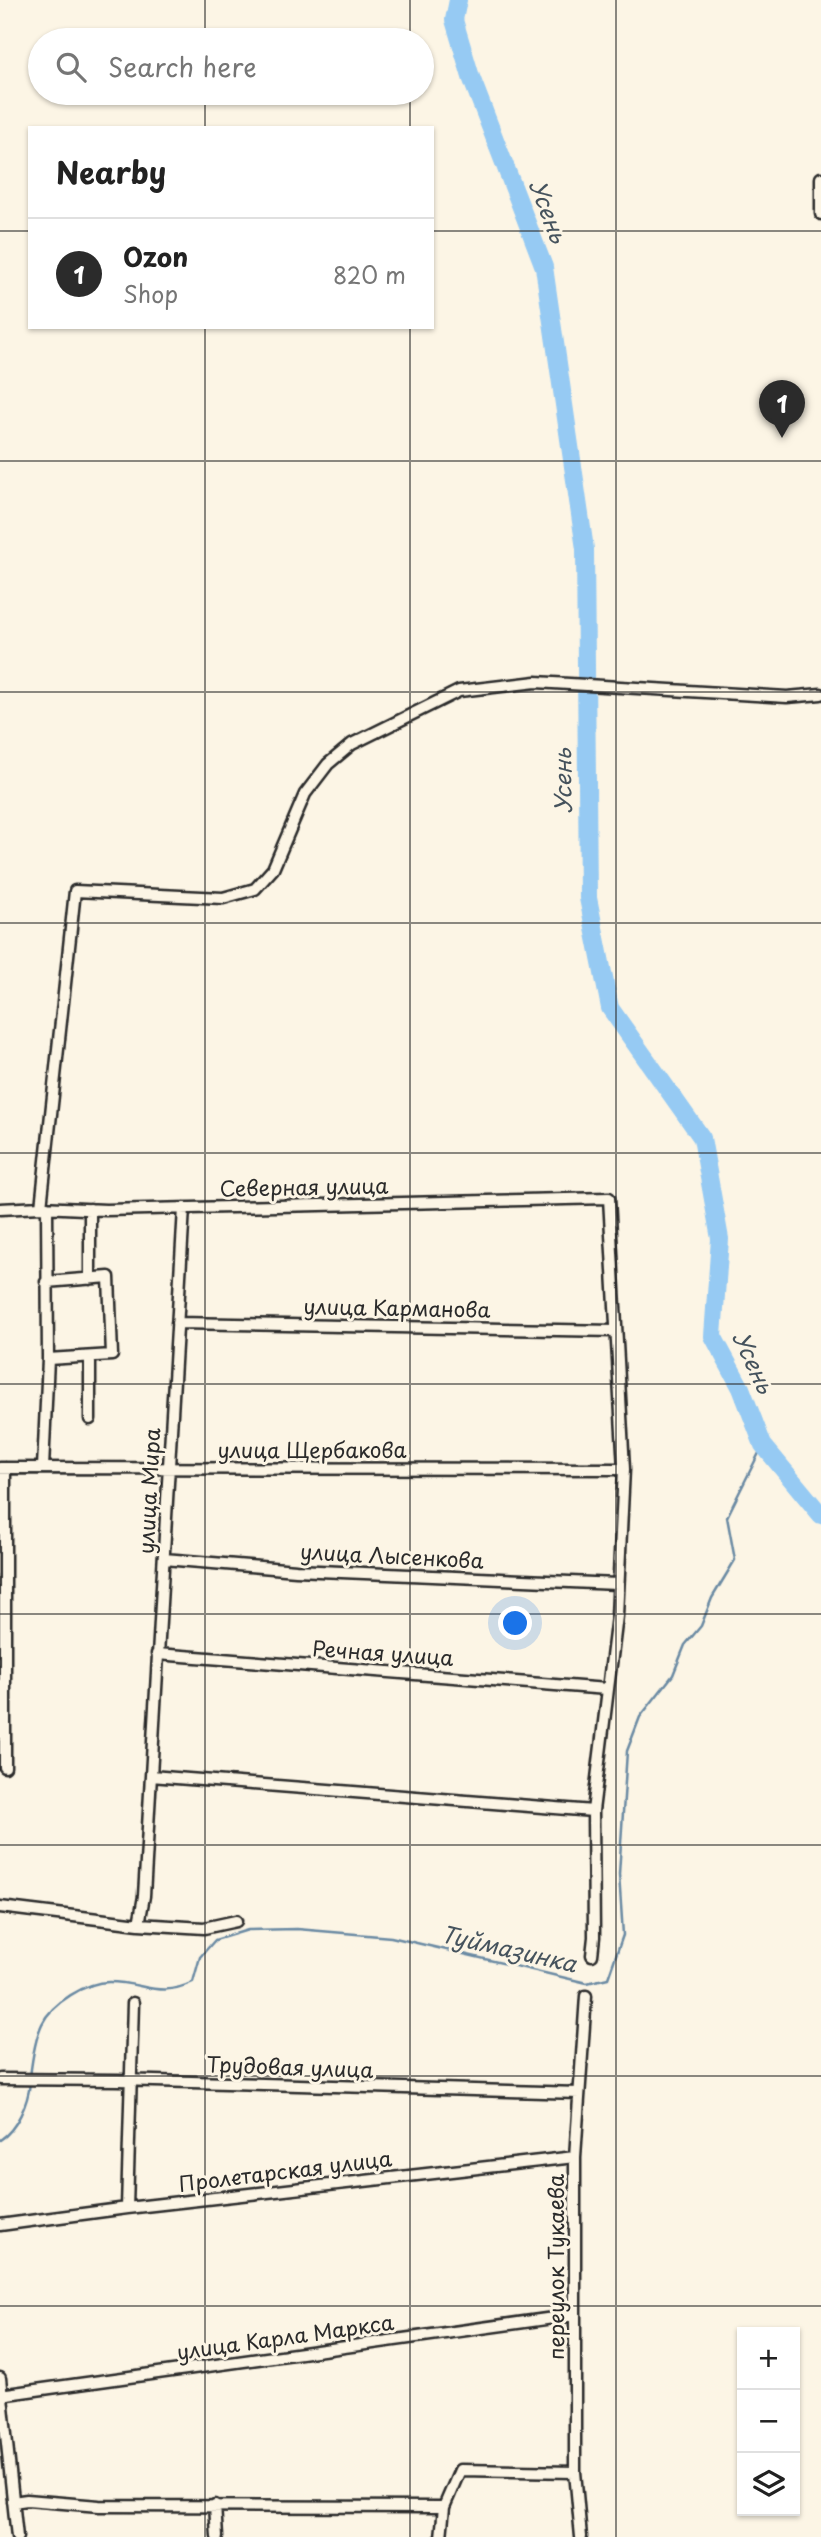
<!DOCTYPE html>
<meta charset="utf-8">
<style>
body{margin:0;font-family:"Playpen Sans",sans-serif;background:#f6f6f6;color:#222}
.controls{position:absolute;right:21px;bottom:21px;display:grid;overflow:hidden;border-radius:0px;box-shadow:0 2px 5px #0004}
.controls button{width:63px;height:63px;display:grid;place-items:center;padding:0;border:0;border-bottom:2px solid #e0e0e0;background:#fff;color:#222;font:35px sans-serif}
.you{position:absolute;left:516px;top:1624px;width:24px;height:24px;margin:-18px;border:5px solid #fff;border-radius:50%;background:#1a73e8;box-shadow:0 0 0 10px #1a73e833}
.badge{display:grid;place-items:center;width:46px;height:46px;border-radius:50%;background:#2b2b2b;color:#fff;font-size:23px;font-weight:700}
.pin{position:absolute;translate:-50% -58px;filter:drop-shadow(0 2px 4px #0008)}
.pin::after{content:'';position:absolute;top:37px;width:24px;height:21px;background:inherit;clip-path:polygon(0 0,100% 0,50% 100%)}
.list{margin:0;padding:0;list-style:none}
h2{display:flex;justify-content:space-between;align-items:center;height:91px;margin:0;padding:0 28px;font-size:30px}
h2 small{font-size:23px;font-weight:400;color:#767676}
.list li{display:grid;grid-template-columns:46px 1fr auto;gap:21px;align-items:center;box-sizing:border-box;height:112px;padding:0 28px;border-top:2px solid #e0e0e0}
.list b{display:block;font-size:26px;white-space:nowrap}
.list p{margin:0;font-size:23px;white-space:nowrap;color:#767676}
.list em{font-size:23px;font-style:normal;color:#767676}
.icon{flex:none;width:38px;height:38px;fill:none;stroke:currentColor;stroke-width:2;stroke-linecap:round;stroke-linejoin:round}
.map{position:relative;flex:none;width:821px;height:2537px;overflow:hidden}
.search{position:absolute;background:#fff;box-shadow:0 2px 5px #0004;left:28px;top:28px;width:406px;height:77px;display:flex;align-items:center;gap:18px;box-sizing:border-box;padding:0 24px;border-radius:38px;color:#767676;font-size:26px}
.panel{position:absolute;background:#fff;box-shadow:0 2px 5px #0004;left:28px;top:126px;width:406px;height:203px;border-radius:0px}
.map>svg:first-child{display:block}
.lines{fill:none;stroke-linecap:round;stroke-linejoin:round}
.stream{stroke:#6b8aa3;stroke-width:2.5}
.river{stroke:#96caf3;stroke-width:18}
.street-casing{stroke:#2b2b2b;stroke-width:15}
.street{stroke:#fcf5e5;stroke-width:10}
.grid{fill:none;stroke:#2b2b2b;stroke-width:2;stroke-opacity:0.55}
.labels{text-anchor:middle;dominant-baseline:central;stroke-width:6;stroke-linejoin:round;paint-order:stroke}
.street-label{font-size:21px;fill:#2b2b2b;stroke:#fcf5e5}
.water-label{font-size:23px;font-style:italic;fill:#46535d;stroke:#fcf5e5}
</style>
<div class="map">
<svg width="821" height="2537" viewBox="0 0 821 2537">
<rect width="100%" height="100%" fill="#fcf5e5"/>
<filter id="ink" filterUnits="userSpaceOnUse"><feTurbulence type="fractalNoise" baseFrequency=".0143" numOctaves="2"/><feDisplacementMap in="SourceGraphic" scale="14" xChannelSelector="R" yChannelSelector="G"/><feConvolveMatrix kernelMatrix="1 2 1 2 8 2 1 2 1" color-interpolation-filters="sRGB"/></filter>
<g filter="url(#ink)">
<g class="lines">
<path class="stream" d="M30 2077C32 2060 35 2039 42 2024 52 2003 86 1982 109 1982 144 1982 158 1999 193 1982L200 1957 215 1940 248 1930 297 1929 391 1937 587 1983 608 1978 623 1935 619 1874 627 1751 640 1717 673 1675 685 1645 701 1626 712 1598 735 1560 727 1517 763 1445
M0 2140C17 2129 28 2103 30 2083"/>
<path class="river" d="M458 0 454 20 471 77 544 267 585 549 588 898 610 1008 702 1138 720 1239 713 1336 741 1388 763 1445 821 1515"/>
<g class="street-casing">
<path id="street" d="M821 178V214
M41 1207 75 891 223 898 255 889 273 869 305 794 328 764 352 744 459 691 536 682 787 697 821 694
M0 1209 41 1207 106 1210 609 1198 624 1469 617 1616 593 1811 594 1937 592 1955
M90 1279V1209
M46 1282 109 1277 112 1355 48 1359
M177 1323 616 1331
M90 1419V1357
M0 1468 624 1469
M43 1468 48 1359 47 1207
M164 1559 296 1570 617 1584
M157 1654 607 1689
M5 1767V1468
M151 1776 593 1811
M0 1907 139 1924 204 1928 236 1921
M139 1924 144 1896 184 1208
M0 2079 118 2080 579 2093
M127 2208 133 2003
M0 2225 127 2208 575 2157
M0 2378 17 2537
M0 2395 575 2315
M13 2502 27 2500 99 2506 444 2507
M215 2505 217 2537
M441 2537 444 2507 460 2470 575 2472
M581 2537 575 2472V2157L586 1996"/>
</g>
<use href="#street" class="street"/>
</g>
</g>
<path class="grid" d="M205 0V40M410 0V40M616 0V2537M205 93V128M410 93V128M0 231H30M432 231H821M205 327V2537M410 327V2537M0 461H821M0 692H821M0 923H821M0 1153H821M0 1384H821M0 1614H821M0 1845H821M0 2076H821M0 2306H821"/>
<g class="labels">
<g class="street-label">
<text transform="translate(304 1186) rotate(-1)">Северная улица</text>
<text transform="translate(397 1307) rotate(1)">улица Карманова</text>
<text x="312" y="1449">улица Щербакова</text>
<text transform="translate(148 1491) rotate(-87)">улица Мира</text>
<text transform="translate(392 1555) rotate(3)">улица Лысенкова</text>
<text transform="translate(383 1652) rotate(4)">Речная улица</text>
<text transform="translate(290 2066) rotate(2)">Трудовая улица</text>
<text transform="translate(285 2170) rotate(-7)">Пролетарская улица</text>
<text transform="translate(555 2267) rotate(-90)">переулок Тукаева</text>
<text transform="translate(285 2336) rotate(-8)">улица Карла Маркса</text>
</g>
<g class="water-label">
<text transform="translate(549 211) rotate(69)">Усень</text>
<text transform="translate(562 781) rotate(-91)">Усень</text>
<text transform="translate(754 1362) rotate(65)">Усень</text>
<text transform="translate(509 1948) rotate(13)">Туймазинка</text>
</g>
</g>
</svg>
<div class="controls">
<button>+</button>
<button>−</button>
<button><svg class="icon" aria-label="layers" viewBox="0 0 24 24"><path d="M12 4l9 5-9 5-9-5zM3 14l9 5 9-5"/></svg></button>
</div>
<div class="you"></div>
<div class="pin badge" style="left:782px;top:438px">1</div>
<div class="search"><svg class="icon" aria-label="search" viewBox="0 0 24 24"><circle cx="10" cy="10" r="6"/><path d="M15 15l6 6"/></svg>Search here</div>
<section class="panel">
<h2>Nearby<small></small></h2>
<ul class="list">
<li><span class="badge">1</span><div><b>Ozon</b><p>Shop</p></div><em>820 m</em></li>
</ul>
</section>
</div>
